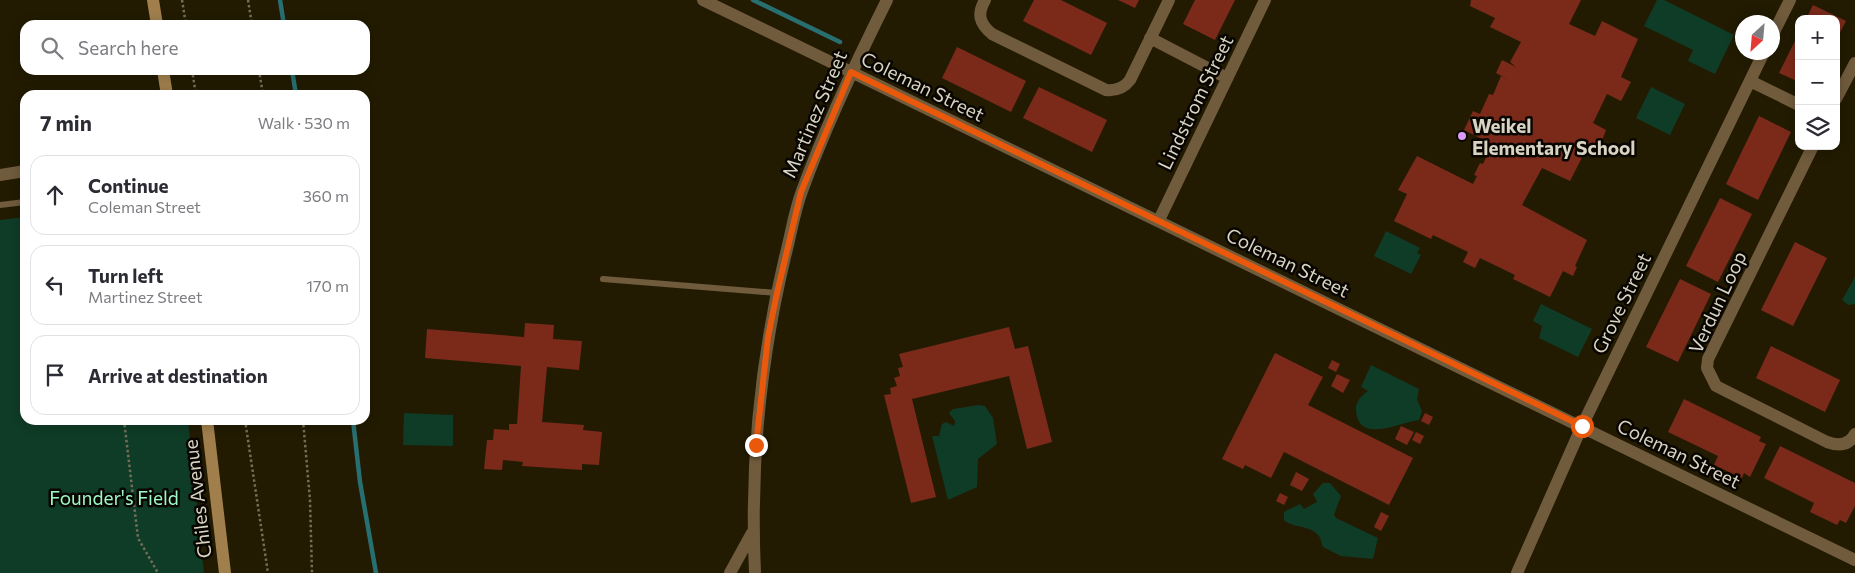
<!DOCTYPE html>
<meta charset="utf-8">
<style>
body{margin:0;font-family:Commissioner,sans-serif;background:#f7f7f7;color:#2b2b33}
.controls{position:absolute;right:15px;top:15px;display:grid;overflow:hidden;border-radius:10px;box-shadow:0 2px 12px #0003}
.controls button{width:45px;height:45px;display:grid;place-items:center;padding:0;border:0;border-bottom:1px solid #e1e1e2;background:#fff;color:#2b2b33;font:25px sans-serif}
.compass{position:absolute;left:1735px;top:15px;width:45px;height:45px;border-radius:50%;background:#fff;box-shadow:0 2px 12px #0003;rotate:206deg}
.stop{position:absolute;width:15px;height:15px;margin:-11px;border:4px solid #ea580c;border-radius:50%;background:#fff}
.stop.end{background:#ea580c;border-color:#fff;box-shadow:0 1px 5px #0008}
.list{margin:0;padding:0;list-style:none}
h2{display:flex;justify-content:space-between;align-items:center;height:65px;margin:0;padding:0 20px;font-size:21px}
h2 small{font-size:16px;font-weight:400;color:#7c7c81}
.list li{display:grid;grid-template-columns:32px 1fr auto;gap:15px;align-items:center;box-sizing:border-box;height:80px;margin:0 10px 10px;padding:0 10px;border:1px solid #e1e1e2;border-radius:15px}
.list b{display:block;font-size:19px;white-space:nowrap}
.list p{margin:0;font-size:16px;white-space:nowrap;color:#7c7c81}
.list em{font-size:16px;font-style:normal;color:#7c7c81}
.icon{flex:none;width:28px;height:28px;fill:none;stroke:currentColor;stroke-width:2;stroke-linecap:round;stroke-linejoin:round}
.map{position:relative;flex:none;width:1855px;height:573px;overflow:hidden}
.search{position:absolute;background:#fff;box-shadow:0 2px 12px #0003;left:20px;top:20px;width:350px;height:55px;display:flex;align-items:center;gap:12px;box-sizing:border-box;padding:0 18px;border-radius:15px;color:#7c7c81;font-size:19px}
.panel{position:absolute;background:#fff;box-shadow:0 2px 12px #0003;left:20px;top:90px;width:350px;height:335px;border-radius:15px}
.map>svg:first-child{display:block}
.green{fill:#0f3c27}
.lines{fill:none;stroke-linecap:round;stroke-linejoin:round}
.stream{stroke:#286f71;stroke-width:4.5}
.building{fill:#7b2a1a}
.path{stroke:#746e59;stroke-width:2.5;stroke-dasharray:2.5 2.5;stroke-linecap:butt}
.lane{stroke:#705b3d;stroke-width:6}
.street{stroke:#705b3d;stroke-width:12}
.secondary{stroke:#a07f4d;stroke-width:12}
.route{stroke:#ea580c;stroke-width:6}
.poi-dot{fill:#da9af6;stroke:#090601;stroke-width:2}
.labels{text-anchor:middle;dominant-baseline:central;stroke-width:5;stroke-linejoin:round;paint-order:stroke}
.street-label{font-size:19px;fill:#d8d4c4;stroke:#090601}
.poi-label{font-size:19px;font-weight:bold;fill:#d8d4c4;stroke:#090601;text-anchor:start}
.park-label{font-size:19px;fill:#9bfac6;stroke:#090601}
</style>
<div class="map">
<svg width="1855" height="573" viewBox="0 0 1855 573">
<rect width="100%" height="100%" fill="#221b02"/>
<path class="green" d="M1657 0H1664L1734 35 1715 74 1688 61 1693 50 1644 26Z
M1651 87 1685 104 1670 135 1636 118Z
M25 217V420H188L204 573H0V220Z
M1386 231 1420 248 1417 253 1421 255 1411 274 1374 256Z
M1855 277V304L1848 305 1842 300Z
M1541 304 1592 329 1578 357 1539 338 1542 326 1533 321Z
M1371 365 1419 389 1417 399 1422 411 1419 420C1400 422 1358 445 1356 410 1355 402 1362 395 1368 391L1361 387Z
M979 405 985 406 993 418 997 444 978 459 977 487 948 500 932 436H939L942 424 946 422 954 426 955 421 949 413 953 409Z
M404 413 453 415V446L403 445Z
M1323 483H1330L1341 496 1334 515 1336 518 1378 538 1373 559 1341 556 1323 547C1321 543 1321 538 1318 535 1310 525 1292 528 1284 520V512L1300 504 1304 509 1317 502 1313 494Z"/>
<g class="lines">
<path class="stream" d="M280 0 284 25
M753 0 840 42
M292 70 296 95
M353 420 360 482 376 573"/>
</g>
<path class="building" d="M1034 0H1061L1107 23 1091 55 1023 21Z
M1118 0H1139L1135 8Z
M1195 0H1235L1215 40 1183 24Z
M1471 0H1581L1569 24 1595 36 1602 21 1638 39 1621 77 1631 82 1621 101 1607 94 1593 123 1606 130 1599 149 1589 144 1570 181 1542 168 1522 205 1587 240 1575 266 1577 267 1573 276 1563 271 1550 297 1513 279 1515 275 1480 258 1475 268 1463 262 1468 252 1433 235 1431 239 1394 221 1407 194 1398 190 1417 156 1473 184 1477 176 1474 175 1480 163 1483 164 1492 144 1464 130 1473 111 1480 114 1489 94 1493 95 1501 76 1509 80 1496 73 1502 60 1516 67 1510 62 1521 42 1490 27 1495 18 1470 6Z
M1813 5 1846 21 1836 40V19H1806Z
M1799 33V82L1779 73Z
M957 47 1026 81 1011 112 942 78Z
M1039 87 1107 120 1092 152 1023 118Z
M1759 116 1791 132 1758 200 1726 184Z
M1720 198 1752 214 1718 282 1686 266Z
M1795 242 1827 258 1793 326 1761 310Z
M1680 279 1711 294 1678 362 1646 347Z
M525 323 554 325 553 339 582 341 579 370 547 367 542 422 584 425 583 430 602 432 599 465 582 464V470L522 466 523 462 503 460 502 470 484 469 487 440H493L494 429 509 430V424H517L521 366 425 358 427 329 524 337Z
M1009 327 1015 349 1028 346 1052 442 1027 449 1009 376 912 399 936 497 911 503 884 395 891 394 890 388 897 386 894 378 900 376 898 368 903 367 899 354Z
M1771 346 1840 380 1825 412 1756 378Z
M1275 353 1323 377 1308 405 1413 458 1389 505 1284 452 1271 478 1245 465 1243 469 1222 459Z
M1332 360 1340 364 1336 372 1328 368Z
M1337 374 1350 380 1343 393 1331 386Z
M1684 399 1761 437 1759 441 1766 444 1750 477 1744 473 1742 478 1714 465 1718 456 1668 432Z
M1425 413 1433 417 1429 425 1421 421Z
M1401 426 1414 432 1407 445 1395 439Z
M1416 432 1424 436 1420 444 1412 440Z
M1780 446 1855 483V506L1846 523 1840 520 1837 525 1810 512 1814 503 1764 478Z
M1296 472 1309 479 1302 491 1290 485Z
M1280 493 1288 497 1284 505 1276 501Z
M1381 512 1389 516 1381 531 1374 527Z"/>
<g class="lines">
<path class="path" d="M182 0 186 25
M248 0 252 25
M192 70 196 95
M259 70 263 95
M124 420 138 538 158 573
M245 420 268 573
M303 420 310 500 312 573"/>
<path class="lane" d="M0 205 25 202
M603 279 777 293"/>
<path class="street" d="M703 0 1855 560
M985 0C977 14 979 23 992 34L1106 90C1116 91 1124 88 1130 80L1169 0
M1772 36 1790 0
M1150 38 1227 78
M1750 81 1799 105
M1836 99 1855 63
M1813 146 1708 359 1707 368 1716 386 1827 442C1838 446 1849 446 1855 434
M0 175 25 171
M1159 220 1265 0
M730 573 752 533
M755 573C750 466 760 361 785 257 791 235 794 212 802 191 826 125 856 62 887 0
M1517 573 1582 426 1764 52"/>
<path class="secondary" d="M153 0 157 25
M163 70 167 95
M207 420 225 573"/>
</g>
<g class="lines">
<path class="route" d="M756 445 768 337 777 293 801 192 851 72 1582 426"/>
</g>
<circle class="poi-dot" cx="1462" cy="136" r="5"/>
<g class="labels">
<g class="street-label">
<text transform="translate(923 86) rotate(26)">Coleman Street</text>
<text transform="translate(1195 102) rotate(-64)">Lindstrom Street</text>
<text transform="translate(814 114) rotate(-67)">Martinez Street</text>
<text transform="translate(1288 262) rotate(26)">Coleman Street</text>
<text transform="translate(1717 302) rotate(-65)">Verdun Loop</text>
<text transform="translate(1621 303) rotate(-64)">Grove Street</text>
<text transform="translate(1679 453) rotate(26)">Coleman Street</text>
<text transform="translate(197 499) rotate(-97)">Chiles Avenue</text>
</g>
<g class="poi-label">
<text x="1472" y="125">Weikel<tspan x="1472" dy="22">Elementary School</tspan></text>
</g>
<g class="park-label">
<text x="114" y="497">Founder's Field</text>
</g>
</g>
</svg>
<div class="controls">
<button>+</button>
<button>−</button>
<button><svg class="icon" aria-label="layers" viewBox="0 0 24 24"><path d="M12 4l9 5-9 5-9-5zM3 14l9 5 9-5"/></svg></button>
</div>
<svg class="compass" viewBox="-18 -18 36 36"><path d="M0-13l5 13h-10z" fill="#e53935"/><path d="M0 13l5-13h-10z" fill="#7c7c81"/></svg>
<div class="stop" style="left:1582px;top:426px"></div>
<div class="stop end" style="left:756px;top:445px"></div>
<div class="search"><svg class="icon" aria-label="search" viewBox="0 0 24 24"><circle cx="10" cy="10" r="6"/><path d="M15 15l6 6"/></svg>Search here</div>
<section class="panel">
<h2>7 min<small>Walk · 530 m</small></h2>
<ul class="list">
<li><svg class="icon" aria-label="ahead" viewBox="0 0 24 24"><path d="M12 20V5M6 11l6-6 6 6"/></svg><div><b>Continue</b><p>Coleman Street</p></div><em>360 m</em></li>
<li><svg class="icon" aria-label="left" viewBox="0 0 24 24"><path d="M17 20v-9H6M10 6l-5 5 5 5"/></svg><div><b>Turn left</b><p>Martinez Street</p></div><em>170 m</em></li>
<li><svg class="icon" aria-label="arrive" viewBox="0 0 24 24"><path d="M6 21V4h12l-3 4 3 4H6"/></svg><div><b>Arrive at destination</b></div></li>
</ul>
</section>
</div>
